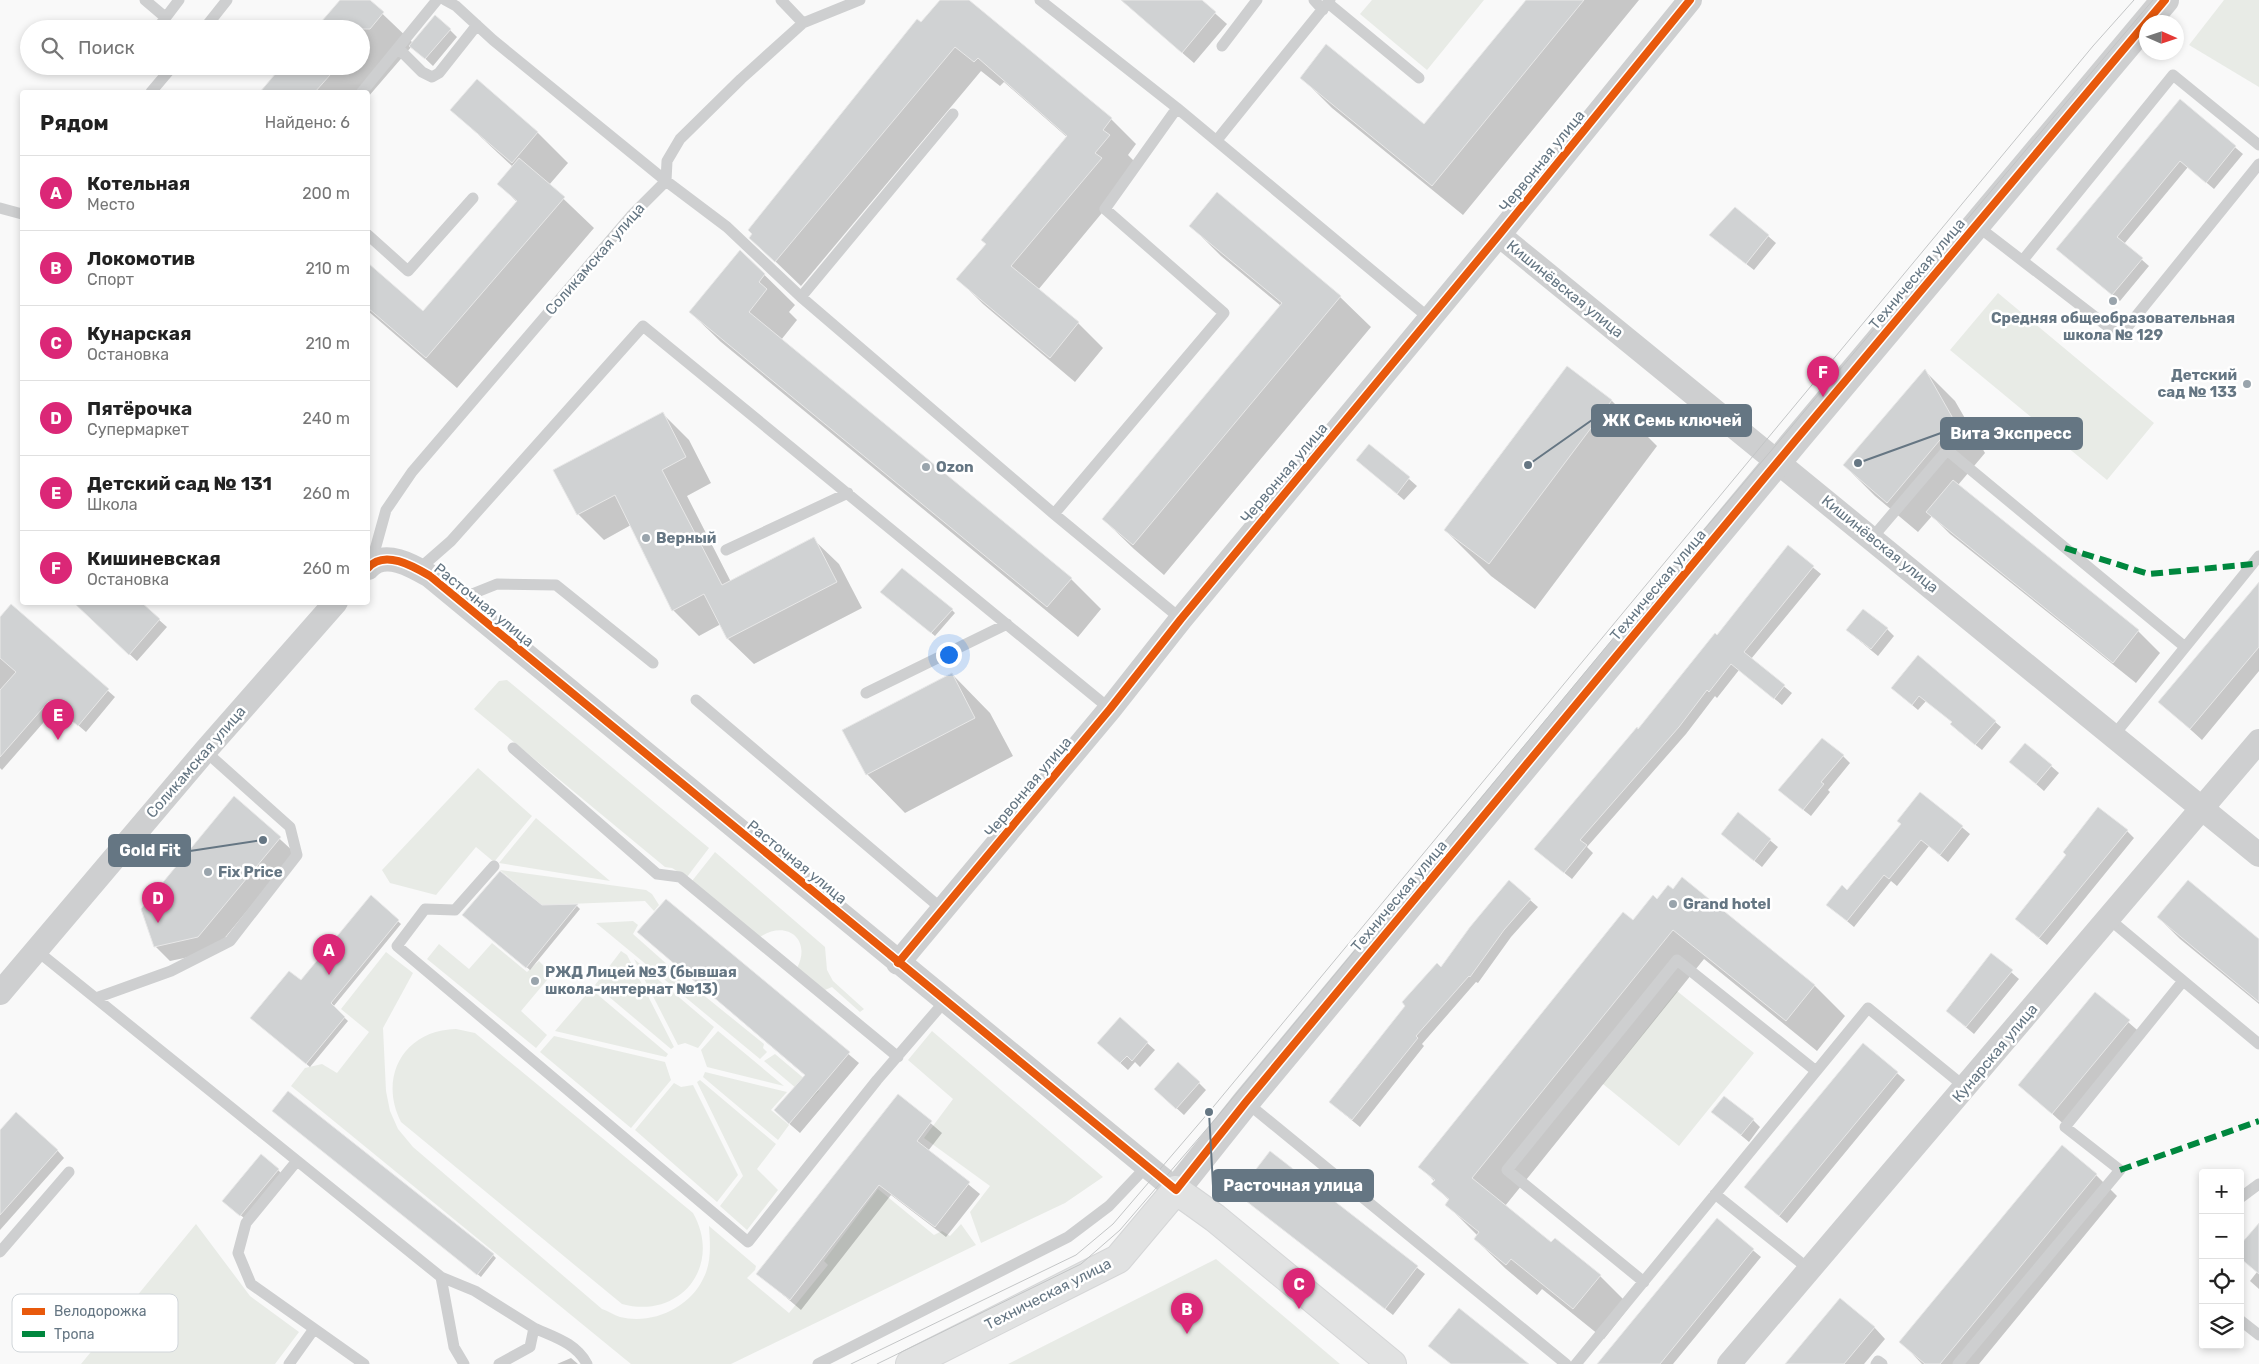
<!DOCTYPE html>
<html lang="ru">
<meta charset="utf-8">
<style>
body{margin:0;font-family:Rubik,sans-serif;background:#f2f2f2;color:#222}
.controls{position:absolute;right:15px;bottom:15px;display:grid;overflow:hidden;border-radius:5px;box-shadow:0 2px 8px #0003}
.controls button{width:45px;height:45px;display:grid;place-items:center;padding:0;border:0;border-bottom:1px solid #e0e0e0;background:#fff;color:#222;font:25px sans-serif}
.compass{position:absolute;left:2139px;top:15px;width:45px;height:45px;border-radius:50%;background:#fff;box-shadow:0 2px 8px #0003;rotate:93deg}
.you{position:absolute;left:948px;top:654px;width:18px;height:18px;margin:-12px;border:4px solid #fff;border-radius:50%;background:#1a73e8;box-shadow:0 0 0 8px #1a73e833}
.badge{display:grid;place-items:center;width:32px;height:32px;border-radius:50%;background:#db2777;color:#fff;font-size:16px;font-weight:700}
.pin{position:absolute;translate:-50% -41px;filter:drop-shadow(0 1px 2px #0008)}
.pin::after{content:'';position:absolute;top:26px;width:18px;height:15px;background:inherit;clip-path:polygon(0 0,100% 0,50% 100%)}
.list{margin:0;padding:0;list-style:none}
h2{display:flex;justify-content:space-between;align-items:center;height:65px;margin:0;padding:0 20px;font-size:21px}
h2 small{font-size:16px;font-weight:400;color:#767676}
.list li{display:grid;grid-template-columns:32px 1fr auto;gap:15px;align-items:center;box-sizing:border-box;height:75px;padding:0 20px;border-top:1px solid #e0e0e0}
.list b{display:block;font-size:19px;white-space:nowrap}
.list p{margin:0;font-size:16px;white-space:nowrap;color:#767676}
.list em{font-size:16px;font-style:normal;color:#767676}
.icon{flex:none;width:28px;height:28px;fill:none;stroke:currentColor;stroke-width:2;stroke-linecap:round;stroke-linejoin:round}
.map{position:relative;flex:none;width:2259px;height:1364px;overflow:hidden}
.search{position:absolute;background:#fff;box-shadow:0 2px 8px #0003;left:20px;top:20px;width:350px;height:55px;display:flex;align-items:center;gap:12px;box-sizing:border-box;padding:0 18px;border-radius:28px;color:#767676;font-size:19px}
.panel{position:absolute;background:#fff;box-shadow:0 2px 8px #0003;left:20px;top:90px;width:350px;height:515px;border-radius:5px}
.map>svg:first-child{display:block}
.green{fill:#e8ebe6}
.shadow{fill:#0003}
.building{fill:#d0d2d3;stroke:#e8e8e8}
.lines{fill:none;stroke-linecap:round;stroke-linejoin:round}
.secondary-casing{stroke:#d5d6d7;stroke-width:30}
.service{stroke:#cecfd0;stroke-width:11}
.minor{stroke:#cecfd0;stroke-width:24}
.tertiary{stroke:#cecfd0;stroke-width:28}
.secondary{stroke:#e1e2e2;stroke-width:28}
.tram{stroke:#c3c5c6;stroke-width:1}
.quiet{stroke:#00873e;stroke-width:6;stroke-dasharray:12 6;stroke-linecap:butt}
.cycleway-casing{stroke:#fff;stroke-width:11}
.cycleway{stroke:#e8590c;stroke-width:8}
.poi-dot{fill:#99a4ac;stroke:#fff;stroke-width:2}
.labels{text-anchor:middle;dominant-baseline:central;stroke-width:5;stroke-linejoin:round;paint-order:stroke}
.street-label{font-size:15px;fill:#657683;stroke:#fff}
.poi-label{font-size:15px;font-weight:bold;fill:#657683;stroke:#fff;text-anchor:start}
.key{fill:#fff;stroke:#d1d6da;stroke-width:1}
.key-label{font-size:14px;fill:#657683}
.leader{fill:none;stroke:#657683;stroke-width:2}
.callout-dot{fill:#657683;stroke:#fff;stroke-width:2}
.callout{fill:#657683;stroke:#657683;stroke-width:2}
.callout-label{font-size:16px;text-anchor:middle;font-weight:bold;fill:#fff}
</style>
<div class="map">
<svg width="2259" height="1364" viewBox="0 0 2259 1364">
<rect width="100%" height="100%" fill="#f9f9f9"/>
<path class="green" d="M1372 0H1484L1427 70 1360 14Z
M2224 0H2259V87L2189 45Z
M1998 293 2154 423 2107 480 1950 350Z
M507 680 709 848 687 877 672 868 665 867 474 709 499 681Z
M478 768 532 816 494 862 476 847 436 895 390 883 382 870Z
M536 818 610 881 499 863Z
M715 852 825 947 827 970 833 981 864 1009 860 1012 832 987 825 990 797 968C812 940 787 919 760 937L692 881Z
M500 870 646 890 652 894 659 905 654 911 645 901 542 905Z
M633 921 638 925 633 934 678 974 681 981 676 989 596 923Z
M492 943 527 972 539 961 552 974 521 1011 547 1035 536 1048 427 959 439 944 469 969Z
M621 951 627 955 674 1047 671 1049 595 985Z
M386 952 413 973 383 1028 386 1091 390 1111 398 1129 413 1147 602 1309C608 1311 614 1315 620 1317 652 1325 689 1308 703 1279 712 1263 710 1243 709 1226L756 1266 755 1270 747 1278 789 1313 828 1265 824 1261 878 1189 934 1235 942 1231 950 1236 961 1224 976 1245 731 1364H631L291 1086 305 1068 322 1064 337 1073 369 1032 341 1009Z
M634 959 714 1027 698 1048 685 1043 678 1045Z
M685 983 691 985 764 1044 763 1048 767 1052 760 1059 679 992Z
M591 989 668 1054 666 1057 555 1031Z
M1677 991 1754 1053 1679 1146 1603 1084Z
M456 1029 475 1033 693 1213C723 1266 680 1320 622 1304L401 1122C378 1077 404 1030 456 1029Z
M718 1031 784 1086 707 1067 701 1050Z
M932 1031 1103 1177 1065 1203 981 1243 970 1212 990 1186 924 1138 953 1099 908 1060Z
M554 1036 665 1062 671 1080 631 1128 540 1052Z
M775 1054 819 1091 810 1100 764 1061Z
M705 1072 787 1092 771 1110 789 1125 778 1140 703 1077Z
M700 1080 776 1144 757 1169 778 1190 747 1230 720 1206 743 1176 697 1082Z
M674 1083 681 1087 693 1085 738 1175 717 1202 635 1130Z
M196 1224 250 1296 299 1332 275 1364H81Z
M1216 1259 1340 1364H1008Z"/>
<path class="shadow" d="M341 0H368L413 43 450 30 457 37 433 66 412 46 368 97V92H261L284 66H361V29Z
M942 0H968L1111 119 1136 144 1128 155 1134 161 1126 184 1038 290 1078 323 1103 348 1075 382 983 304 958 279 987 244 1068 138 1004 82 1000 86 981 71 801 286 751 238Z
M1121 0H1200L1227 24 1194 63Z
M1527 0H1639L1463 215 1332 108 1301 77 1425 126Z
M477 80 538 133 568 163 549 185 594 228 457 388 368 311V265L423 312 517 202 499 184 513 167 451 109Z
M2180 101 2243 154 2214 189 2188 167 2124 244 2149 266 2120 301 2065 256Z
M1191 226 1340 297 1371 327 1164 575 1134 549 1103 519 1281 306 1221 256Z
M1768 236 1776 243 1754 270 1718 242Z
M740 251 795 305 789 312 797 320 781 340 1071 579 1101 609 1078 637 721 342 690 312Z
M1568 367 1612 401 1657 446 1535 609 1491 576 1445 530Z
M1925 371 1955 401 1985 453 1958 485 2138 631 2160 653 2136 683 1950 534 1932 516 1918 532 1875 496 1844 465Z
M663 414 689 440 711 483 687 496 731 582 813 539 839 564 862 608 754 664 728 639 721 624 699 636 673 610 631 525 604 540 578 514Z
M1370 445 1417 486 1404 500 1365 467Z
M1788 547 1821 574 1751 659 1792 693 1782 705 1739 670 1717 698 1715 696 1686 734 1587 847 1593 853 1572 879 1543 856 1639 730 1718 637Z
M2259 584V671L2202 740 2160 702Z
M889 598 952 610 955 613 935 636Z
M74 602H139L167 627 137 661Z
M11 606 115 697 86 732 57 707 2 770 0 768V619Z
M1887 629 1894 636 1878 656 1855 637Z
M1918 656 2001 727 1982 750 1957 730 1953 722 1926 701 1918 710 1899 694Z
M952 674 990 713 1013 756 905 813 867 774Z
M1843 756 1850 763 1828 790 1830 792 1811 816 1787 797Z
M2011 762 2051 766 2059 773 2044 791Z
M1921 793 1970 834 1948 862 1929 846 1897 886 1891 881 1854 927 1828 905 1848 892 1902 824Z
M234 797 295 853 213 952 170 961 155 946Z
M1738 814 1778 847 1762 867 1730 841Z
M2127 831 2134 838 2047 945 2024 926Z
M1682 879 1815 986 1845 1016 1817 1051 1704 959 1505 1206 1551 1244 1600 1276 1630 1306 1604 1339 1542 1289 1537 1295 1506 1269 1475 1239 1478 1236 1447 1205 1450 1201 1433 1184 1435 1182 1420 1166 1633 922 1657 900 1673 890Z
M371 897 401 924 333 1007 348 1021 310 1067 255 1021 301 982Z
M666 900 859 1063 800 1133 785 1120 806 1076 649 942Z
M1530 900 1538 907 1511 937 1478 983 1476 982 1422 1044 1424 1046 1360 1127 1338 1109 1331 1102Z
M577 906 580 909 530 970 467 918 541 907Z
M2158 917 2259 941V1004L2180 939Z
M1991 955 2019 979 1974 1034 1955 1018Z
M2095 993 2144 1036 2068 1128 2020 1085Z
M1120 1019 1155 1050 1140 1067 1135 1062 1128 1070 1106 1050Z
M1864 1045 1905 1080 1787 1223 1753 1194Z
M1199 1083 1206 1090 1184 1115 1163 1096Z
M899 1096 942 1133 928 1151 980 1194 946 1237 891 1195 801 1310 758 1274Z
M1713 1112 1753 1120 1760 1127 1749 1142Z
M277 1114 493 1255 496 1258 481 1277Z
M0 1132 57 1150 64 1158 0 1230Z
M1271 1152 1425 1274 1393 1315 1239 1194Z
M278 1170 281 1173 244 1218 227 1204Z
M2096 1175 2117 1196 1979 1364H1922L1901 1342Z
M1717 1220 1761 1257 1673 1364H1599Z
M2259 1225V1289L2250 1281 2257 1272Z
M1874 1327 1885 1339 1864 1364H1787Z
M571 1358 578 1364H557Z"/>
<path class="building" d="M340 0H370L384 12 370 29H315Z
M940 0H969L1112 118 1103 130 1110 135 1095 153 1102 158 1011 266 1079 322 1050 358 956 279 986 244 981 240 1067 136 978 58 974 62 955 47 775 262 749 238 752 234 748 230 917 19 921 22Z
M1121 0H1202L1216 12 1182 53Z
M1526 0H1584L1432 186 1300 78 1326 44 1424 124Z
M435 15 451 29 425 59 409 46Z
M282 66H338L315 92H260Z
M477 79 538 132 512 163 450 110Z
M2180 99 2236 146 2206 183 2180 161 2117 237 2143 258 2112 295 2056 249Z
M519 158 565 197 426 358 368 308V263L423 311 517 201 497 184Z
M1217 192 1341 296 1133 545 1102 519 1282 303 1189 226Z
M1735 207 1769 235 1746 264 1709 235Z
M740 250 765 274 759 282 767 289 749 312 1072 578 1047 607 689 312Z
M1567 366 1612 400 1489 564 1444 530Z
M1925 369 1955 422 1887 503 1843 465Z
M663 412 686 457 662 470 722 585 814 537 837 582 727 639 704 594 672 611 615 495 577 515 553 470Z
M1369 444 1410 477 1397 494 1356 460Z
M1953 480 2139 630 2113 663 1926 512Z
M1788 545 1814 566 1744 652 1785 685 1774 699 1731 664 1709 692 1707 690 1679 727 1580 840 1587 845 1564 873 1534 849 1637 727 1638 729 1715 633 1717 635Z
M902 568 953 609 931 633 880 592Z
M2259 582V647L2190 729 2158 702Z
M73 602H141L160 619 129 655Z
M11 604 109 689 78 726 49 701 0 757V690L16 672 0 658V617Z
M1863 609 1888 628 1871 649 1846 630Z
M1918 655 1996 721 1975 745 1950 724 1952 722 1919 696 1912 705 1891 688Z
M952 673 975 718 866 775 842 730Z
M1822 738 1844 755 1821 782 1824 784 1803 810 1778 790Z
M2025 743 2052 765 2036 784 2009 762Z
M1920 792 1963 826 1940 855 1921 840 1889 879 1884 875 1847 921 1826 905 1842 885 1847 890 1901 824 1897 821Z
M234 796 281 837 198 937 154 947 141 909Z
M2098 807 2128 830 2039 938 2015 919 2066 855 2063 852Z
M1738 812 1771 839 1754 861 1721 834Z
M500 871 542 905 578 904 526 968 462 915Z
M1682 877 1815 985 1786 1021 1673 930 1472 1178 1551 1242 1555 1238 1601 1275 1573 1309 1511 1259 1506 1265 1474 1239 1479 1232 1445 1205 1449 1199 1431 1184 1435 1180 1418 1167 1623 912 1633 920 1653 895 1657 899 1668 885 1673 889Z
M1509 880 1531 899 1504 930 1470 977 1469 976 1416 1036 1418 1038 1352 1120 1329 1102 1405 1006 1402 1002 1437 963 1441 967 1470 927Z
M2188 880 2259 939V1002L2157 917Z
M371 895 399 920 331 1003 345 1017 306 1064 250 1018 289 971 301 980Z
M666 899 850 1052 789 1124 774 1110 805 1075 637 932Z
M1991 953 2013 970 1966 1027 1946 1011Z
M2095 992 2130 1020 2052 1114 2018 1085Z
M1120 1017 1148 1042 1132 1061 1127 1056 1120 1063 1097 1043Z
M1863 1043 1898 1072 1779 1216 1744 1187Z
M1178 1062 1200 1082 1176 1109 1154 1089Z
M288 1091 494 1254 477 1275 272 1111Z
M898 1094 932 1121 917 1141 970 1182 935 1227 879 1185 790 1300 756 1274Z
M1724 1096 1754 1119 1741 1135 1711 1112Z
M16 1112 58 1150 0 1215V1130Z
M2062 1145 2097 1174 1940 1364H1925L1899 1342Z
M1270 1151 1418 1266 1385 1309 1237 1194Z
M261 1154 279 1169 240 1216 222 1201Z
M1717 1218 1754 1249 1660 1364H1597Z
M2259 1223V1274L2240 1258V1245Z
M1840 1298 1875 1327 1844 1364H1785Z
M1459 1308 1529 1364H1451L1428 1346Z"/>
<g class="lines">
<g class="secondary-casing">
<path id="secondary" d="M910 1364 1118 1259 1176 1190 1215 1218 1392 1364"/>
</g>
<path class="service" d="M145 0 165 17
M445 0 456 6 493 40 666 181 727 227 801 297 953 114
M781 0 803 23
M1040 0 1177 108 1429 318
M1314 0 1323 10
M1328 3 1419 78
M157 29 179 0
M204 29 227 0
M1222 46 1257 0
M398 48 422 72 432 77 439 73 477 25
M151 92 173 66
M362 92 437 0
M1217 140 1330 0
M0 208 22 214
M1976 225 2120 336 2259 164
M368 235 408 271 473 198
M2023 260 2173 75 2259 145
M801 297 1054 514 1181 619
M1054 514 1224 313 1105 209 1177 108
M1872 538 1947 450 2185 647
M726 550 848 493
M371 564 386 510 412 472 631 216 666 181 667 161 680 139 741 79 803 23 860 0
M419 569 451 541 643 326 1110 709
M457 600 497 584 556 585 653 663
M866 693 1007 624
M696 700 943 910
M2114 735 2259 556
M513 748 657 874 680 877 898 1057
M494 866 455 910 425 909 397 946 748 1242 877 1080 945 1001
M2109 919 2259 1044
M36 950 441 1277 475 1291 534 1328 530 1347 499 1364
M96 998 171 971 230 941 297 855 290 827 205 751
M1246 1102 1566 1364
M296 1162 246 1223 238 1253 251 1284 364 1364
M1715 1194 1810 1270
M2240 1198 2259 1184
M0 1252 69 1172
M441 1277 454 1347 464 1364
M1644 1282 1507 1170 1677 960 1816 1071
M2240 1320 2259 1335
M534 1328C554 1337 576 1343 587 1364
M289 1364 314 1329
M818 1364 1068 1237 1109 1206 1147 1166
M1576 1364 1868 1008 1965 1087
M1876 1364 1878 1361 1882 1364
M1958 1364 2120 1170 2065 1127 2183 981"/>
<path class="minor" d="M1499 235 2259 855
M368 568C384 549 413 566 430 576L1176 1190
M898 963 1110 709 1181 619 1499 235 1690 0
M0 993 205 751 336 602
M1729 1364 2259 741"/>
<path class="tertiary" d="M1176 1190 1246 1102 1795 441 2165 0"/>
<use href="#secondary" class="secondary"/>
<path class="tram" d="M851 1364 1076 1255 1113 1224 1209 1112 2093 46 2134 0
M877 1364 1081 1264 1120 1230 1217 1117 1659 583 2153 0"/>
<path class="quiet" d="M2065 548 2149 574 2253 564
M2120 1170 2259 1121"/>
<g class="cycleway-casing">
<path id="cycleway" d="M368 568C384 549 413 566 430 576L1176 1190 1246 1102 1795 441 2165 0
M898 963 1110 709 1181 619 1499 235 1690 0"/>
</g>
<use href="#cycleway" class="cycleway"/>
</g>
<g class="poi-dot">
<circle cx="2113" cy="301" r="5"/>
<circle cx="2247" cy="384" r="5"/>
<circle cx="926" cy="467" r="5"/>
<circle cx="646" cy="538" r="5"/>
<circle cx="208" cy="872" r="5"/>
<circle cx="1673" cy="904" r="5"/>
<circle cx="535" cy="981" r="5"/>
</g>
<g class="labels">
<g class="street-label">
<text transform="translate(1542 161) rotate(-51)">Червонная улица</text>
<text transform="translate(595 259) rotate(-49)">Соликамская улица</text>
<text transform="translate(1917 274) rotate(-50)">Техническая улица</text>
<text transform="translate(1565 289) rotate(39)">Кишинёвская улица</text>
<text transform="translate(1284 473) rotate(-50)">Червонная улица</text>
<text transform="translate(1880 544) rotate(39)">Кишинёвская улица</text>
<text transform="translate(1658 585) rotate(-50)">Техническая улица</text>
<text transform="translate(484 605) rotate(39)">Расточная улица</text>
<text transform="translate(196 762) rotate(-49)">Соликамская улица</text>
<text transform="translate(1028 787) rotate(-50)">Червонная улица</text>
<text transform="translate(797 862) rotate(39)">Расточная улица</text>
<text transform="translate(1399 896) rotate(-50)">Техническая улица</text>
<text transform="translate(1995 1053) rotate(-50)">Кунарская улица</text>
<text transform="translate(1048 1294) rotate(-27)">Техническая улица</text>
</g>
<g class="poi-label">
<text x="2113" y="318" text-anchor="middle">Средняя общеобразовательная<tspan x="2113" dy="17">школа № 129</tspan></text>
<text x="2237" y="375" text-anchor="end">Детский<tspan x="2237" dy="17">сад № 133</tspan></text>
<text x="936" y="467">Ozon</text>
<text x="656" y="538">Верный</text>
<text x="218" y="872">Fix Price</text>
<text x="1683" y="904">Grand hotel</text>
<text x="545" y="972">РЖД Лицей №3 (бывшая<tspan x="545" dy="17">школа-интернат №13)</tspan></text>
</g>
</g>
<rect x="12" y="1294" width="166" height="58" rx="8" class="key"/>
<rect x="22" y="1308" width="23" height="7" fill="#e8590c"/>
<rect x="22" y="1331" width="23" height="6" fill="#00873e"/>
<g class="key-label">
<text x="54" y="1316">Велодорожка</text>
<text x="54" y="1339">Тропа</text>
</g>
<path class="leader" d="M1528 465L1592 420M1858 463L1941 433M263 840L190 851M1209 1112L1213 1186"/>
<g class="callout-dot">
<circle cx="1528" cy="465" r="5"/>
<circle cx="1858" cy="463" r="5"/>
<circle cx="263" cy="840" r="5"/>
<circle cx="1209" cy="1112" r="5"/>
</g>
<g class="callout">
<rect x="1592" y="405" width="159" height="31" rx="5"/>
<rect x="1941" y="418" width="141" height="31" rx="5"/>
<rect x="109" y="835" width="81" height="31" rx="5"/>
<rect x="1213" y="1170" width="160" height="31" rx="5"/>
</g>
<g class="callout-label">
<text x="1672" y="426">ЖК Семь ключей</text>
<text x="2011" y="439">Вита Экспресс</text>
<text x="150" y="856">Gold Fit</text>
<text x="1293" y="1191">Расточная улица</text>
</g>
</svg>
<div class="controls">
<button>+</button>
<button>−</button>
<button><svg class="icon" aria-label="locate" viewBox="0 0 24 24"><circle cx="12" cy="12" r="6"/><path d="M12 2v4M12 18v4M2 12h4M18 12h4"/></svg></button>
<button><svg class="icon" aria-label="layers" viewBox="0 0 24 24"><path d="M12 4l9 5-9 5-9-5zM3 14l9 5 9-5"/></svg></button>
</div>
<svg class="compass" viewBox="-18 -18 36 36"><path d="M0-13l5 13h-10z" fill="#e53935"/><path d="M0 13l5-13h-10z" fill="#767676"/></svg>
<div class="you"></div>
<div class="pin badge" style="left:329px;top:975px">A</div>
<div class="pin badge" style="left:1187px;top:1334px">B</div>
<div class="pin badge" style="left:1299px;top:1309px">C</div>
<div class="pin badge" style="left:158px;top:923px">D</div>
<div class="pin badge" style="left:58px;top:740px">E</div>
<div class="pin badge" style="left:1823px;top:397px">F</div>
<div class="search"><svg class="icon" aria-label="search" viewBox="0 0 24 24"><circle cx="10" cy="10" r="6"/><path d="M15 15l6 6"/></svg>Поиск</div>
<section class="panel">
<h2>Рядом<small>Найдено: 6</small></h2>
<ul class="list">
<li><span class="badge">A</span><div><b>Котельная</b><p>Место</p></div><em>200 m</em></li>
<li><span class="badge">B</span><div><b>Локомотив</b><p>Спорт</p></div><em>210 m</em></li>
<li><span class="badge">C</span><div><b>Кунарская</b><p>Остановка</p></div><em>210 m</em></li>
<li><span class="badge">D</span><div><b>Пятёрочка</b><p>Супермаркет</p></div><em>240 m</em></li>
<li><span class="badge">E</span><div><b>Детский сад № 131</b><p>Школа</p></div><em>260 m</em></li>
<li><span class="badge">F</span><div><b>Кишиневская</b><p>Остановка</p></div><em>260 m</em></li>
</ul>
</section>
</div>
